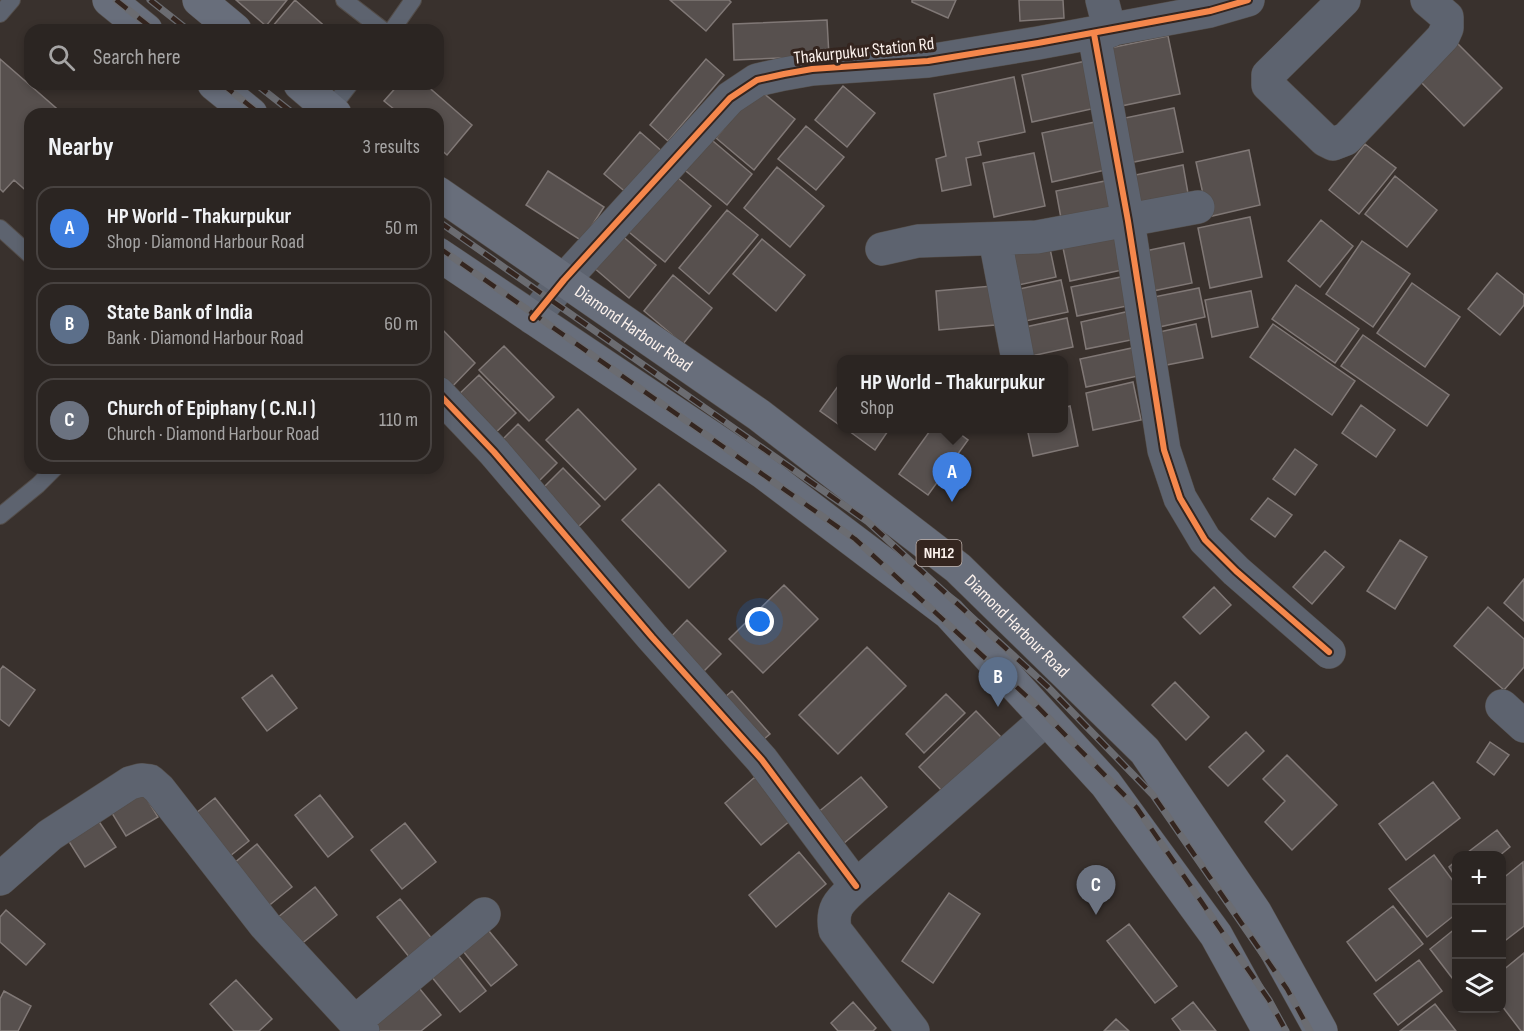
<!DOCTYPE html>
<meta charset="utf-8">
<style>
body{margin:0;font-family:"Sofia Sans Condensed",sans-serif;background:#37312f;color:#f1f3f6}
.controls{position:absolute;right:18px;bottom:18px;display:grid;overflow:hidden;border-radius:12px;box-shadow:0 3px 9px #0003}
.controls button{width:54px;height:54px;display:grid;place-items:center;padding:0;border:0;border-bottom:2px solid #474240;background:#2b2522;color:#f1f3f6;font:30px sans-serif}
.you{position:absolute;left:760px;top:622px;width:21px;height:21px;margin:-15px;border:4px solid #fff;border-radius:50%;background:#1a73e8;box-shadow:0 0 0 9px #1a73e833}
.badge{display:grid;place-items:center;width:39px;height:39px;border-radius:50%;background:#ea580c;color:#fff;font-size:20px;font-weight:700}
.pin{position:absolute;translate:-50% -50px;filter:drop-shadow(0 2px 3px #0008)}
.pin::after{content:'';position:absolute;top:32px;width:21px;height:18px;background:inherit;clip-path:polygon(0 0,100% 0,50% 100%)}
.popup{position:absolute;left:837px;top:355px;width:231px;height:78px;box-sizing:border-box;display:grid;place-content:center;border-radius:12px;background:#2b2522;filter:drop-shadow(0 2px 4px #0005);font-size:20px;white-space:nowrap;color:#a6a5a5}
.popup b{font-size:22px;color:#f1f3f6}
.popup::after{content:'';position:absolute;left:50%;top:100%;margin-left:-12px;border:12px solid transparent;border-top-color:#2b2522}
.list{margin:0;padding:0;list-style:none}
h2{display:flex;justify-content:space-between;align-items:center;height:78px;margin:0;padding:0 24px;font-size:26px}
h2 small{font-size:20px;font-weight:400;color:#a6a5a5}
.list li{display:grid;grid-template-columns:39px 1fr auto;gap:18px;align-items:center;box-sizing:border-box;height:84px;margin:0 12px 12px;padding:0 12px;border:2px solid #474240;border-radius:18px}
.list b{display:block;font-size:22px;white-space:nowrap}
.list p{margin:0;font-size:20px;white-space:nowrap;color:#a6a5a5}
.list em{font-size:20px;font-style:normal;color:#a6a5a5}
.icon{flex:none;width:33px;height:33px;fill:none;stroke:currentColor;stroke-width:2;stroke-linecap:round;stroke-linejoin:round}
.map{position:relative;flex:none;width:1524px;height:1031px;overflow:hidden}
.search{position:absolute;background:#2b2522;box-shadow:0 3px 9px #0003;left:24px;top:24px;width:420px;height:66px;display:flex;align-items:center;gap:15px;box-sizing:border-box;padding:0 21px;border-radius:18px;color:#a6a5a5;font-size:22px}
.panel{position:absolute;background:#2b2522;box-shadow:0 3px 9px #0003;left:24px;top:108px;width:420px;height:366px;border-radius:18px}
.map>svg:first-child{display:block}
.building{fill:#57504e;stroke:#807876;stroke-width:1.5}
.lines{fill:none;stroke-linecap:round;stroke-linejoin:round}
.service-casing{stroke:#534d49;stroke-width:18}
.minor-casing{stroke:#534d49;stroke-width:34}
.trunk-casing{stroke:#534d49;stroke-width:34}
.service{stroke:#5d636f;stroke-width:16}
.minor{stroke:#5d636f;stroke-width:33}
.trunk{stroke:#686e7b;stroke-width:33}
.rail-casing{stroke:#6b6c71;stroke-width:7}
.rail{stroke:#34251f;stroke-width:4.5;stroke-dasharray:14;stroke-linecap:butt}
.cycleway-casing{stroke:#34251f;stroke-width:10}
.cycleway{stroke:#f5874c;stroke-width:6}
.labels{text-anchor:middle;dominant-baseline:central;stroke-width:6;stroke-linejoin:round;paint-order:stroke}
.shield{fill:#34251f;stroke:#c0b4af;stroke-width:1.5}
.shield-label{font-size:16px;font-weight:bold;fill:#fcf2ed}
.street-label{font-size:18px;fill:#fcf2ed;stroke:#34251f}
</style>
<div class="map">
<svg width="1524" height="1031" viewBox="0 0 1524 1031">
<rect width="100%" height="100%" fill="#39312d"/>
<path class="building" d="M236 0H287L266 26Z
M295 0 329 30H275L272 27Z
M670 0H729L731 2 706 31Z
M912 0H956L948 18 912 2Z
M1019 0H1063L1064 18 1020 21Z
M827 20 829 56 734 60 733 24Z
M1168 36 1180 94 1121 106 1110 48Z
M1456 42 1502 88 1464 126 1418 79Z
M0 59 63 114H30V194L14 180 3 192 0 189Z
M706 59 724 75 668 141 650 125Z
M1086 61 1096 108 1032 122 1022 75Z
M1014 77 1025 132 978 142 981 155 966 158 971 185 942 191 936 159 946 156 934 94Z
M399 84H425L472 125 447 155 438 147V114H400L384 101Z
M843 86 875 113 847 147 815 120Z
M757 88 795 119 754 170 716 138Z
M1174 108 1183 152 1129 163 1120 119Z
M1100 121 1110 169 1052 182 1042 133Z
M806 126 844 157 816 190 778 159Z
M640 132 664 153 628 194 604 174Z
M707 136 752 174 727 205 681 167Z
M1365 144 1396 168 1359 214 1329 190Z
M1249 150 1260 205 1208 217 1196 162Z
M1034 153 1045 206 994 217 983 163Z
M1183 165 1189 199 1133 210 1126 177Z
M777 167 824 206 790 247 744 208Z
M548 171 604 207 582 241 526 205Z
M671 172 711 206 665 262 624 228Z
M1395 176 1437 210 1407 247 1365 214Z
M1110 180 1117 217 1063 229 1056 191Z
M727 210 758 235 709 294 679 268Z
M1250 217 1262 277 1210 288 1198 228Z
M1321 220 1353 246 1320 287 1288 261Z
M1119 231 1127 269 1070 281 1062 243Z
M620 234 656 265 629 298 593 267Z
M762 239 805 275 776 311 733 274Z
M1362 241 1410 274 1373 327 1326 294Z
M1184 243 1192 283 1148 292 1140 252Z
M1049 244 1056 277 1014 286 1007 253Z
M1497 273 1524 295V305L1500 335 1468 309Z
M673 275 712 308 683 344 644 311Z
M1121 277 1127 306 1077 316 1071 287Z
M1061 280 1068 312 1016 323 1010 291Z
M1412 283 1460 317 1425 367 1377 333Z
M1296 285 1359 329 1335 363 1272 319Z
M992 286 995 325 939 330 936 291Z
M1199 288 1205 317 1150 329 1144 299Z
M1251 291 1258 327 1212 337 1205 300Z
M1130 311 1136 339 1086 349 1081 322Z
M1067 318 1073 347 1022 358 1016 329Z
M1196 324 1203 358 1156 367 1150 334Z
M1273 324 1355 381 1332 415 1250 357Z
M438 325 475 363 447 392 438 383Z
M1363 335 1449 395 1427 426 1341 366Z
M504 346 554 397 529 421 479 370Z
M1132 348 1138 376 1086 387 1080 359Z
M479 375 516 413 491 437 454 399Z
M841 382V426L820 411Z
M1133 382 1141 420 1093 430 1086 393Z
M1361 405 1395 430 1376 457 1342 433Z
M1070 406 1078 446 1033 456 1027 428H1063V408Z
M578 409 636 469 605 500 546 440Z
M518 424 557 463 535 485 496 446Z
M845 428H890L875 450Z
M932 428H952L968 440 928 495 899 474Z
M1295 449 1317 465 1295 495 1273 479Z
M563 468 600 506 576 529 539 492Z
M659 484 726 551 689 588 622 520Z
M1268 498 1292 515 1275 537 1251 519Z
M1400 540 1427 557 1395 609 1367 591Z
M1325 551 1344 567 1312 604 1293 587Z
M1524 579V621L1504 603Z
M784 585 818 619 763 673 729 639Z
M1214 587 1231 605 1200 634 1183 617Z
M1488 607 1524 639V667L1504 690 1454 646Z
M687 620 721 654 697 678 664 644Z
M867 647 906 686 838 754 799 715Z
M3 666 35 690 9 726 0 719V670Z
M272 675 297 708 267 731 242 698Z
M1175 682 1209 717 1186 740 1152 705Z
M732 691 770 734 756 746 718 703Z
M946 694 965 713 924 753 906 734Z
M976 711 1001 737 944 793 919 767Z
M1246 732 1264 751 1228 786 1209 767Z
M1490 742 1509 755 1494 775 1477 762Z
M1287 755 1337 805 1292 850 1265 822 1285 801 1263 779Z
M755 777 791 820 761 845 725 803Z
M861 777 887 807 837 849 811 818Z
M1433 782 1460 818 1406 860 1379 824Z
M139 786 158 817 126 836 107 805Z
M320 795 353 837 328 857 295 815Z
M215 798 249 841 225 860 191 817Z
M98 820 116 847 85 867 68 840Z
M405 823 436 862 402 889 371 850Z
M1497 830 1510 847 1499 856H1463Z
M257 844 292 887 261 912 227 869Z
M799 852 826 884 776 927 749 895Z
M1434 855 1456 885V914L1427 937 1389 889Z
M1456 861V878L1449 867Z
M1523 862 1524 926 1502 943V879Z
M315 887 337 915 294 950 272 922Z
M949 893 980 914 933 983 902 961Z
M400 899 437 945 414 963 377 917Z
M1393 906 1423 944 1376 981 1347 942Z
M6 910 45 944 26 965 0 942V917Z
M1129 924 1177 986 1155 1003 1107 941Z
M484 925 517 965 491 986 459 946Z
M1456 928V983L1430 949Z
M454 950 486 991 460 1012 427 971Z
M1524 953V1031H1521L1502 1006V971Z
M1419 960 1442 991 1398 1025 1374 994Z
M236 980 272 1019 259 1031H234L210 1004Z
M415 983 441 1015 421 1031H372L366 1023Z
M4 991 31 1006 18 1031H0V999Z
M853 1002 876 1028 873 1031H838L831 1023Z
M1193 1002 1216 1031H1181L1172 1019Z
M1435 1004 1456 1031H1400Z
M1116 1019 1129 1031H1104Z"/>
<g class="lines">
<g class="service-casing">
<path id="service" d="M344 0 383 30
M0 14 12 0
M392 30 413 0
M330 110 350 84
M0 228 30 255
M0 516 38 485 55 468"/>
</g>
<g class="minor-casing">
<path id="minor" d="M1102 0 1110 31
M1344 0 1268 75V85L1325 140 1333 144 1346 139 1443 37 1447 28V17L1427 0
M1094 34 1128 221 1164 450 1180 498 1205 540 1236 571 1329 652
M995 239 1018 360
M882 249 918 241 1037 237 1198 207
M533 318 564 280 730 98 757 80 784 74 812 69 928 61 1038 43 1210 11 1248 0
M438 393 494 452 652 637 762 760 856 886
M1502 706 1524 726
M0 879 50 835 130 783 141 780 150 781 159 789 265 925 363 1031
M355 1022 484 914
M913 1031 835 930C831 907 840 901 856 886L1046 719"/>
</g>
<g class="trunk-casing">
<g id="trunk">
<path d="M109 0 146 30"/>
<path d="M199 0 235 30"/>
<path d="M214 84 251 114"/>
<path d="M300 84 335 114"/>
<path id="s1" d="M438 193 759 415 958 568 1145 751 1255 912 1321 1031"/>
<path d="M438 254 764 473 949 613 1106 784 1216 935 1269 1031"/>
</g>
</g>
<use href="#service" class="service"/>
<use href="#minor" class="minor"/>
<use href="#trunk" class="trunk"/>
<g class="rail-casing">
<path id="rail" d="M116 0 154 30
M150 0 188 30
M222 84 260 114
M256 84 294 114
M438 221 868 522 1048 687 1153 795 1287 989 1310 1031
M438 247 855 539 1033 702 1137 808 1269 1000 1286 1031"/>
</g>
<use href="#rail" class="rail"/>
<g class="cycleway-casing">
<path id="cycleway" d="M1094 34 1128 221 1164 450 1180 498 1205 540 1236 571 1329 652
M533 318 564 280 730 98 757 80 784 74 812 69 928 61 1038 43 1210 11 1248 0
M438 393 494 452 652 637 762 760 856 886"/>
</g>
<use href="#cycleway" class="cycleway"/>
</g>
<g class="labels">
<rect class="shield" x="916.5" y="540" width="45" height="26" rx="4.5"/>
<g class="shield-label">
<text x="939" y="553">NH12</text>
</g>
<g class="street-label">
<text transform="translate(864 51) rotate(-6)">Thakurpukur Station Rd</text>
<text stroke="none"><textPath href="#s1" startOffset="238">Diamond Harbour Road</textPath></text>
<text stroke="none"><textPath href="#s1" startOffset="724">Diamond Harbour Road</textPath></text>
</g>
</g>
</svg>
<div class="controls">
<button>+</button>
<button>−</button>
<button><svg class="icon" aria-label="layers" viewBox="0 0 24 24"><path d="M12 4l9 5-9 5-9-5zM3 14l9 5 9-5"/></svg></button>
</div>
<div class="you"></div>
<div class="pin badge" style="left:952px;top:502px;background:#3f7fe0">A</div>
<div class="popup"><b>HP World - Thakurpukur</b>Shop</div>
<div class="pin badge" style="left:998px;top:707px;background:#5c6f8a">B</div>
<div class="pin badge" style="left:1096px;top:915px;background:#6b7280">C</div>
<div class="search"><svg class="icon" aria-label="search" viewBox="0 0 24 24"><circle cx="10" cy="10" r="6"/><path d="M15 15l6 6"/></svg>Search here</div>
<section class="panel">
<h2>Nearby<small>3 results</small></h2>
<ul class="list">
<li><span class="badge" style="background:#3f7fe0">A</span><div><b>HP World - Thakurpukur</b><p>Shop · Diamond Harbour Road</p></div><em>50 m</em></li>
<li><span class="badge" style="background:#5c6f8a">B</span><div><b>State Bank of India</b><p>Bank · Diamond Harbour Road</p></div><em>60 m</em></li>
<li><span class="badge" style="background:#6b7280">C</span><div><b>Church of Epiphany ( C.N.I )</b><p>Church · Diamond Harbour Road</p></div><em>110 m</em></li>
</ul>
</section>
</div>
